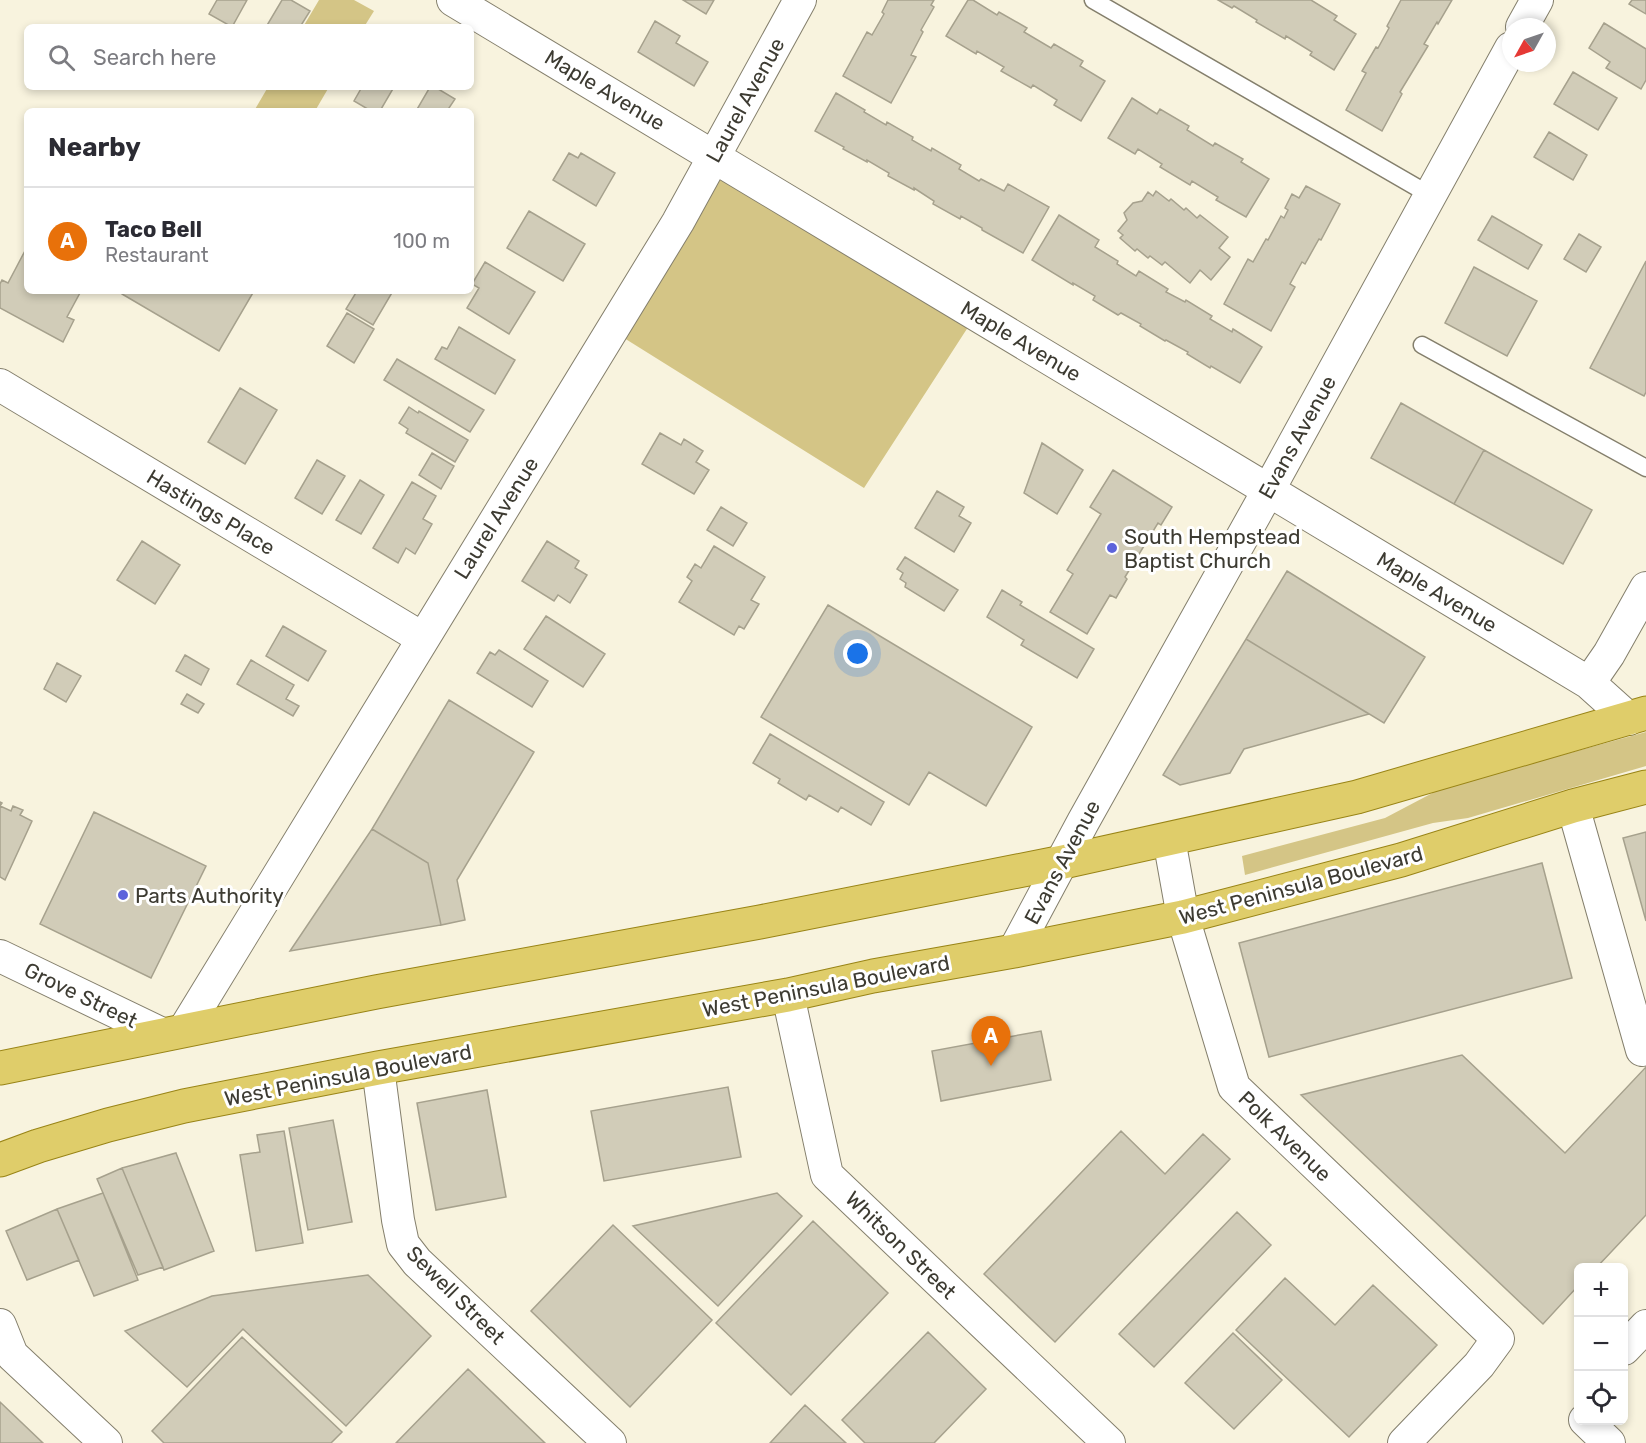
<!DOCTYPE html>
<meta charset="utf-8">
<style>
body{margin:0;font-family:Rubik,sans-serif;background:#f2f2f3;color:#2b2b33}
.controls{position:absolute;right:18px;bottom:18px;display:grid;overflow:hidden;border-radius:9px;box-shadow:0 3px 9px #0003}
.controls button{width:54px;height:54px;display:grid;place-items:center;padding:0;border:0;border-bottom:2px solid #e1e1e2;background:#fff;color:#2b2b33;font:30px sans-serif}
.compass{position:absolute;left:1502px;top:18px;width:54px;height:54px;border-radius:50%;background:#fff;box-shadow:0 3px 9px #0003;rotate:230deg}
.you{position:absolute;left:858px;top:654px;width:21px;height:21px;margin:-15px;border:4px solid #fff;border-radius:50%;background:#1a73e8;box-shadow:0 0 0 9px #1a73e833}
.badge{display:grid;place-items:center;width:39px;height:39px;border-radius:50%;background:#5c63db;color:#fff;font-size:20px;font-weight:700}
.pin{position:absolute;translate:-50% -50px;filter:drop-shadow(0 2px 3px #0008)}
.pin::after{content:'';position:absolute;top:32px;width:21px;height:18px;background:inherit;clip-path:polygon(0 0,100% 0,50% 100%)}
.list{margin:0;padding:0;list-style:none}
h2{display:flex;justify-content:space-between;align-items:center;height:78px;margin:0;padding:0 24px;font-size:26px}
h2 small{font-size:20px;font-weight:400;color:#7c7c81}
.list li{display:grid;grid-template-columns:39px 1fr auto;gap:18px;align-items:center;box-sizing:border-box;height:108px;padding:0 24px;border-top:2px solid #e1e1e2}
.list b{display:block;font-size:22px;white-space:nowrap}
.list p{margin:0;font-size:20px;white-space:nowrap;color:#7c7c81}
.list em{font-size:20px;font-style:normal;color:#7c7c81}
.icon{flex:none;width:33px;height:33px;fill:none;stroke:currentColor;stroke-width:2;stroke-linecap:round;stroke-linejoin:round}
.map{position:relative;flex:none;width:1646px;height:1443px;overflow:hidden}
.search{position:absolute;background:#fff;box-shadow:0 3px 9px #0003;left:24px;top:24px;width:450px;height:66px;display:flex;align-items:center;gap:15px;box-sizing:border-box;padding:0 21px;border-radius:9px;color:#7c7c81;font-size:22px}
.panel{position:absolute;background:#fff;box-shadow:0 3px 9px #0003;left:24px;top:108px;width:450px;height:186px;border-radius:9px}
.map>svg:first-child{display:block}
.green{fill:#d4c586}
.building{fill:#d1ccb8;stroke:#a6a18d;stroke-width:1.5}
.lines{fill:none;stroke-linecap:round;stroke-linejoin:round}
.service-casing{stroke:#847f6c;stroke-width:19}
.minor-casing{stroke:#847f6c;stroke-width:34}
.primary-casing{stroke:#998416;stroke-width:35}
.service{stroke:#fff;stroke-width:16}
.minor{stroke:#fff;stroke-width:32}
.primary{stroke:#dfcd6a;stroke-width:33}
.poi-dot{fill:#5c63db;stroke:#fff;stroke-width:2}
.labels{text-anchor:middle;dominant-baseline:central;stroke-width:6;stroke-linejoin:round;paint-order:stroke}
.street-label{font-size:21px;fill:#3d3b32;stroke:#fff}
.poi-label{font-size:21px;fill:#3d3b32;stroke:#fff;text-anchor:start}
</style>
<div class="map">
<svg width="1646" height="1443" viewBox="0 0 1646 1443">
<rect width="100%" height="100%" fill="#f8f3de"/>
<path class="green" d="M319 0H354L374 11 364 27H303Z
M268 87H329L315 111H254Z
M716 163 972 321 864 488 616 333Z
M1646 732V766L1468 818 1433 823 1245 875 1242 856 1385 818 1442 788Z"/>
<path class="building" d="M217 0H247L232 27 209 14Z
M282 0H291L310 11 300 27H266Z
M683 0H714L706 14Z
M888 0H934L931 5 934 7 921 30 923 32 911 55 916 57 891 103 843 76 867 32 872 35 884 14 882 12Z
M968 0H973L997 15 999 12 1027 28 1024 32 1051 48 1054 44 1083 61 1080 66 1105 81 1081 121 1054 105 1057 100 1033 85 1031 88 1001 71 1004 67 977 51 976 54 946 36Z
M1218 0H1311L1337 16 1334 20 1356 34 1334 70 1310 55 1312 52 1286 36 1285 39 1256 22 1257 20 1234 6 1232 8Z
M1401 0H1452L1438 24 1437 22 1424 44 1428 46 1400 92 1402 94 1382 131 1346 110 1366 73 1362 71 1376 47 1378 48 1389 28 1387 26Z
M1632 0H1646V14L1629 4Z
M655 21 680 36 676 43 708 62 694 86 638 52Z
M1604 23 1646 49V80L1641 89 1606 68 1610 62 1589 48Z
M1573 72 1617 98 1598 130 1554 104Z
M362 87H394L380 111H371L354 101Z
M430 87H435L455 99 447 111H416Z
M836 93 865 110 864 112 886 125 887 122 913 137 912 140 931 151 932 148 961 165 959 169 979 181 981 179 1004 191 1008 184 1049 207 1023 253 982 230V228L961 216 960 219 933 204 934 201 914 188V190L888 176 889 173 867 160V162L843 149 844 147 815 131Z
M1132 98 1157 114 1160 109 1189 126 1187 130 1213 146 1215 143 1243 159 1241 162 1269 179 1246 217 1216 200 1218 197 1192 181 1190 185 1160 167 1162 164 1138 149 1135 154 1108 138Z
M1549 132 1587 155 1573 180 1534 157Z
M569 153 578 158 581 153 615 173 596 206 553 180Z
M1306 186 1340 204 1321 240 1319 239 1305 264 1302 262 1290 284 1295 287 1271 331 1224 304 1248 259 1253 262 1266 239 1268 240 1281 216 1284 218 1288 210 1285 208 1292 194 1299 198Z
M1156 191 1169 201 1171 199 1184 210 1186 208 1197 218 1200 215 1228 237 1219 248 1230 257 1211 280 1200 270 1190 283 1165 262 1162 265 1150 256 1148 258 1137 249 1135 251 1120 238 1123 235 1118 231 1127 220 1124 213 1133 203 1142 201 1148 192 1153 196Z
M529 211 585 244 563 281 507 248Z
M1059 215 1099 240 1095 247 1118 261 1117 264 1136 276 1139 271 1168 289 1166 292 1185 302 1186 300 1212 316 1210 319 1232 332 1233 329 1262 347 1240 383 1211 366 1210 368 1187 354 1188 352 1166 340 1165 341 1140 326 1141 324 1121 313 1118 315 1093 300 1095 296 1073 283V285L1032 260Z
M1492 216 1542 245 1528 269 1478 240Z
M1579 234 1601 247 1586 272 1564 259Z
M27 247V291H81L67 317 74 320 63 342 0 308V284L2 280 8 283Z
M1646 261V392L1644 396 1590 368Z
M485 262 535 292 509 334 467 308 479 288 472 284Z
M1474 267 1537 301 1507 356 1445 323Z
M122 291H254L219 351 122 294Z
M357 291H393L373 325 346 309Z
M347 313 374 329 354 363 327 346Z
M459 327 515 360 495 394 435 359 442 347 447 349Z
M397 359 484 410 470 432 384 380Z
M240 388 277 410 245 464 208 442Z
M1401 403 1484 450 1454 504 1371 458Z
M409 407 418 413 419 411 468 440 455 462 406 433 408 429 399 423Z
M660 433 681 445 684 439 703 451 696 462 709 470 694 494 642 464Z
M1042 443 1083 470 1057 514 1024 493Z
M1484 450 1592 510 1563 564 1454 504Z
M432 453 454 466 441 489 419 475Z
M317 460 345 476 322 514 295 498Z
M1113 470 1172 507 1161 525 1158 523 1125 577 1127 579 1116 598 1110 595 1087 634 1050 612 1073 574 1067 570 1101 514 1090 507Z
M360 480 384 495 361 534 336 520Z
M412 482 436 496 423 519 432 524 415 554 406 548 398 563 373 548Z
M937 491 964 507 959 516 971 523 954 552 915 528Z
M721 507 747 523 733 546 707 530Z
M142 541 180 565 155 604 117 580Z
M547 541 579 561 575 568 587 575 570 603 558 595 554 601 522 581Z
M714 546 765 577 751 600 759 604 744 629 739 626 734 635 679 602 692 581 687 577 695 564 701 568Z
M905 557 958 590 944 611 905 587 906 583 900 579 903 573 897 569Z
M1287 571 1425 657 1384 723 1246 639Z
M1002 590 1022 602 1020 605 1094 649 1077 678 1021 645 1024 640 987 617Z
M828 605 1032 727 986 806 929 772 909 805 761 717Z
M546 616 605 654 583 687 524 649Z
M283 626 326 651 308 681 266 656Z
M1246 639 1369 714 1244 749 1230 773 1180 785 1163 775Z
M499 650 548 681 532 707 477 673 490 652 495 655Z
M185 655 209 669 201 685 176 671Z
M251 660 294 685 286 699 299 706 293 716 237 684Z
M57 663 81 676 66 702 44 689Z
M187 694 204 704 198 713 181 704Z
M449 700 534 752 457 880 465 920 441 925 428 863 372 829Z
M770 734 884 802 871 825 841 807 838 812 809 795 806 800 778 783 780 779 753 763Z
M0 802 2 803 0 806 11 811 13 806 23 810 20 815 32 821 5 880 0 877Z
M94 812 206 866 151 978 40 924Z
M372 829 428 863 441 925 290 951Z
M1646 832V921L1623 838Z
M1542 863 1572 978 1269 1057 1239 943Z
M1041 1031 1051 1080 941 1101 932 1051Z
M1462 1055 1565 1153 1646 1067V1215L1596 1268H1578V1286L1543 1324 1301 1095Z
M728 1087 741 1157 604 1181 591 1111Z
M487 1090 506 1197 436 1210 417 1103Z
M333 1120 352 1222 308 1230 289 1128Z
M284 1131 303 1243 256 1251 240 1155 260 1152 257 1135Z
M1121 1131 1165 1174 1203 1134 1230 1159 1055 1342 984 1274Z
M176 1153 214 1251 164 1270 122 1168Z
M122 1168 163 1267 138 1275 97 1179Z
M103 1193 138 1280 94 1296 57 1209Z
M777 1193 802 1216 718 1306 633 1226Z
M57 1209 79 1260 27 1280 6 1231Z
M1237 1212 1271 1245 1154 1367 1119 1334Z
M813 1221 888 1293 791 1395 716 1323Z
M613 1225 712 1320 630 1407 531 1311Z
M368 1275 431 1336 346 1426 243 1329 187 1387 125 1331 212 1296Z
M1285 1278 1335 1325 1373 1285 1437 1345 1349 1437 1236 1330Z
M928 1332 986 1389 934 1443H865L842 1420Z
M1233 1333 1282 1380 1234 1429 1185 1383Z
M242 1337 342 1432 331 1443H164L152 1431Z
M468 1369 545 1443H396Z
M0 1402 43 1443H0Z
M805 1405 846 1443H770Z"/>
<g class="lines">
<g class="service-casing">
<path id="service" d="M1093 0 1430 195
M1422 345 1646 468"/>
</g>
<g class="minor-casing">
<path id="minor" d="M453 0C832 226 1209 456 1589 683L1629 719
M1522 27 1537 0
M0 385 422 638
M1589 683 1609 654 1646 588
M1573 806 1642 1050
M1169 839 1183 917 1234 1087 1498 1339 1479 1365 1404 1443
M1014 951 1083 822 1268 491 1511 48
M0 956 162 1034
M788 995 827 1175 1109 1443
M184 1030 678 222 800 0
M378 1068 398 1220 403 1244 417 1262 610 1443
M0 1325 12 1355 106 1443
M1624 1349 1646 1326
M1585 1420 1609 1443"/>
</g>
<g class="primary-casing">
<path id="primary" d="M0 1068 376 992 760 922 1063 862 1357 797 1646 713
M0 1160 38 1146 108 1125 184 1106 378 1068 788 995 873 976 1014 951 1183 917 1401 860 1573 806 1646 787"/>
</g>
<use href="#service" class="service"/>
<use href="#minor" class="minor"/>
<use href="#primary" class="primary"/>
</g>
<g class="poi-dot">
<circle cx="1112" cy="548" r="6"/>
<circle cx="123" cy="895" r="6"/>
</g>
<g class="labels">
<g class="street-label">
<text transform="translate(605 90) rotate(31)">Maple Avenue</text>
<text transform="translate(745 100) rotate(-61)">Laurel Avenue</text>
<text transform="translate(1021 341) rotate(31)">Maple Avenue</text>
<text transform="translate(1297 437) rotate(-61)">Evans Avenue</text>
<text transform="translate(211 512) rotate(31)">Hastings Place</text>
<text transform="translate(496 518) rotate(-58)">Laurel Avenue</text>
<text transform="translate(1437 592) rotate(31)">Maple Avenue</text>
<text transform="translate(1062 862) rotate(-62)">Evans Avenue</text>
<text transform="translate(1301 885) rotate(-15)">West Peninsula Boulevard</text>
<text transform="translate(826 986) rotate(-11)">West Peninsula Boulevard</text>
<text transform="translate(81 995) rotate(26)">Grove Street</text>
<text transform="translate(348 1075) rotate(-11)">West Peninsula Boulevard</text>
<text transform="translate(1285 1136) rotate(44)">Polk Avenue</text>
<text transform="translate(901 1245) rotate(44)">Whitson Street</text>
<text transform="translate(456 1295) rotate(45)">Sewell Street</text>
</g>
<g class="poi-label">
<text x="1124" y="536">South Hempstead<tspan x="1124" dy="24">Baptist Church</tspan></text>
<text x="135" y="895">Parts Authority</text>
</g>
</g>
</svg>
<div class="controls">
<button>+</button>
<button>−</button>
<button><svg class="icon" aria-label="locate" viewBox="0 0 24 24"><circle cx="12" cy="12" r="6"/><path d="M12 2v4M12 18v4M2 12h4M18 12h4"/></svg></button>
</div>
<svg class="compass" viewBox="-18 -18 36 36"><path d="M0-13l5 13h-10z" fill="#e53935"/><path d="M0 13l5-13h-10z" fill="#7c7c81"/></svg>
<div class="you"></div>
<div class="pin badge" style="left:991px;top:1066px;background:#e8710a">A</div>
<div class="search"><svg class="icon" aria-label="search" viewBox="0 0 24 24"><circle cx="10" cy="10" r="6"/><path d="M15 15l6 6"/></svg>Search here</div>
<section class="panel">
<h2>Nearby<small></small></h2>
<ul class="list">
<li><span class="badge" style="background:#e8710a">A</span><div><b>Taco Bell</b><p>Restaurant</p></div><em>100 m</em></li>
</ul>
</section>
</div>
